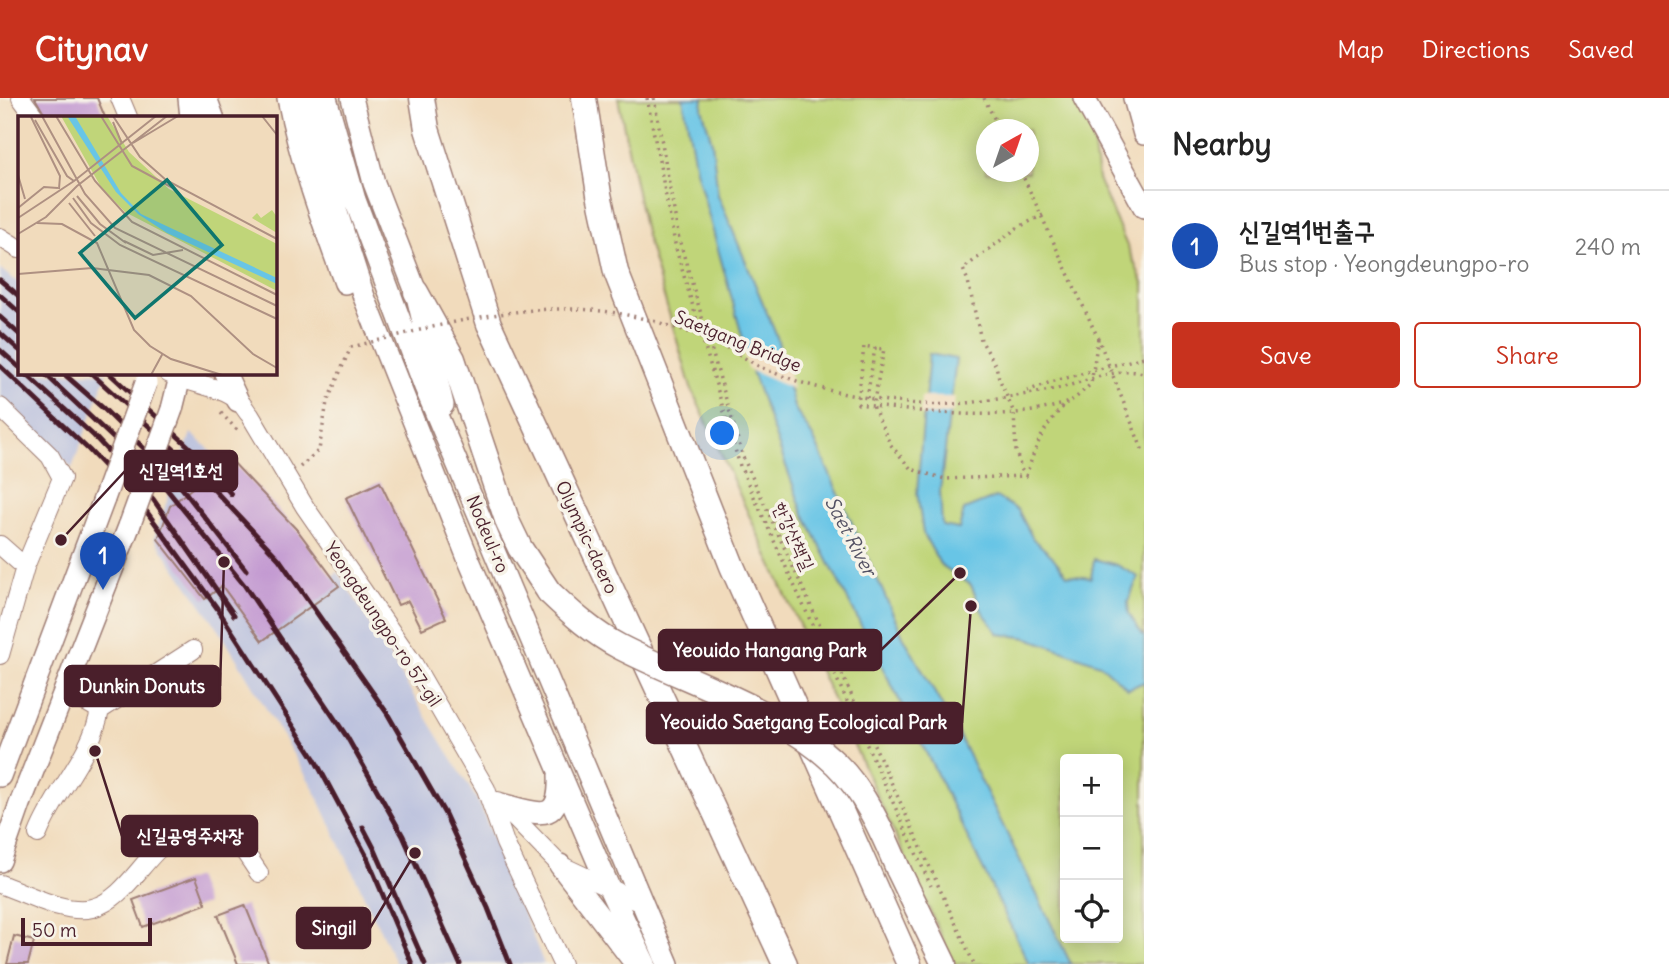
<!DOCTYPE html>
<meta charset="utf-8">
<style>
body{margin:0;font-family:Delius,"Poor Story",sans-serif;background:#f6f6f6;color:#222}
.controls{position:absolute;right:21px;bottom:21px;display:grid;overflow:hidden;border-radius:7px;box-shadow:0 4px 18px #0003}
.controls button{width:63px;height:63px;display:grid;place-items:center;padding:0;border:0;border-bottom:2px solid #e0e0e0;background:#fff;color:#222;font:35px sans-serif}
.compass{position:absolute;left:976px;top:21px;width:63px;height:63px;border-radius:50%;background:#fff;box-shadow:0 4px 18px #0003;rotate:40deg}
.scale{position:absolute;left:21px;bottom:18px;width:131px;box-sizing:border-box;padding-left:7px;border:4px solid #4a1f2b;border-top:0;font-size:19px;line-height:24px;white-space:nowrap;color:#4a1f2b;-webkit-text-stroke:5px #f7f3e8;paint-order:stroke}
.you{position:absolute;left:723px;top:336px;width:24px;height:24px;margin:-18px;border:5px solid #fff;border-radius:50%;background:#1a73e8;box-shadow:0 0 0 10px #1a73e833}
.badge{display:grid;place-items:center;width:46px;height:46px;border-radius:50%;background:#c8321e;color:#fff;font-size:23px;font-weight:700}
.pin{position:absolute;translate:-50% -58px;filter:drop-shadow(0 2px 4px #0008)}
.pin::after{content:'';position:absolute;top:37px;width:24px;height:21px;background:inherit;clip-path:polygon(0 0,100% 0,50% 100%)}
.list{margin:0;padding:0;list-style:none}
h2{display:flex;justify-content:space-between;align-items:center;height:91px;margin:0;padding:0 28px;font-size:30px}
h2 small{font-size:23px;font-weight:400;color:#767676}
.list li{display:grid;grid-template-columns:46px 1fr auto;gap:21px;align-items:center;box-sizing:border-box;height:112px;padding:0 28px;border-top:2px solid #e0e0e0}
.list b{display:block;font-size:26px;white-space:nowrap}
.list p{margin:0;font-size:23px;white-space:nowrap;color:#767676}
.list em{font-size:23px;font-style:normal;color:#767676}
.actions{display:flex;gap:14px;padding:21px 28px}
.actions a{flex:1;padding:16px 0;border:2px solid #c8321e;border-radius:7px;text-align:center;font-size:24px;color:#c8321e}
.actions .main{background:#c8321e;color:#fff}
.icon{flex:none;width:38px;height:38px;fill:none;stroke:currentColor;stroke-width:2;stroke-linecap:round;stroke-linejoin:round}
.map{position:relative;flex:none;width:1144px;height:866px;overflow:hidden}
header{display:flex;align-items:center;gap:42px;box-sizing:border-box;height:98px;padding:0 35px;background:#c8321e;color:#fff}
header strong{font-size:33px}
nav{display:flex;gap:38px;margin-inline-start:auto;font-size:24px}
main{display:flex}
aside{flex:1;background:#fff}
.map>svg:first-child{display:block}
.industrial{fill:#bdc3de}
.green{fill:#c0d579;stroke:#857a52;stroke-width:2;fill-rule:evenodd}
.water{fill:#68c5e6;stroke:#597288;stroke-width:2}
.pier{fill:#f1dbbc}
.building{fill:#c39ad1}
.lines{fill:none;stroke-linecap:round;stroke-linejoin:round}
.minor-casing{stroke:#9e7d74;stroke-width:20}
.major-casing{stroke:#9e7d74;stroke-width:24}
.highway-casing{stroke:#9e7d74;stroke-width:27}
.path{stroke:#9e7d74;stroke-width:3.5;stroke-dasharray:2 5;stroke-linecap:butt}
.minor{stroke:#fff;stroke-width:18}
.major{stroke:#fff;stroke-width:21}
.highway{stroke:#fff;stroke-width:24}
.rail{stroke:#4a1f2b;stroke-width:5}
.major-bridge-casing{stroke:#9e7d74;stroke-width:24;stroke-linecap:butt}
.highway-bridge-casing{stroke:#9e7d74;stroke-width:27;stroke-linecap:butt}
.path-bridge{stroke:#9e7d74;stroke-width:3.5;stroke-dasharray:2 5;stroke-linecap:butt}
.major-bridge{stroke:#fff;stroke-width:21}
.highway-bridge{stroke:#fff;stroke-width:24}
.labels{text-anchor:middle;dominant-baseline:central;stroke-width:7;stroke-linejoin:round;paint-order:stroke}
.street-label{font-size:18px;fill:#4a1f2b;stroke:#f7f3e8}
.water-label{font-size:19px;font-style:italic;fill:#535163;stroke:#f7f3e8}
.inset-road{fill:none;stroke:#ae9082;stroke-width:2}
.view{fill:#0f766e;fill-opacity:0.15;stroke:#0f766e;stroke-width:3.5}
.inset-edge{fill:none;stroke:#4a1f2b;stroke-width:3.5}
.leader{fill:none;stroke:#4a1f2b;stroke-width:2.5}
.callout-dot{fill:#4a1f2b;stroke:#f7f3e8;stroke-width:2.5}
.callout{fill:#4a1f2b;stroke:#4a1f2b;stroke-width:2.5}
.callout-label{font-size:19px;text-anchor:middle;font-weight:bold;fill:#fff}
</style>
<header>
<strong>Citynav</strong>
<nav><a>Map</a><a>Directions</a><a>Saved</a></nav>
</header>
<main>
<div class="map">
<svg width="1144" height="866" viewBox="0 0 1144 866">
<rect width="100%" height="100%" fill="#f7f3e8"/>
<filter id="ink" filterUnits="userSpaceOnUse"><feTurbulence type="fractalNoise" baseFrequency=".0143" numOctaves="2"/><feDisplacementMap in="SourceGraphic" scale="14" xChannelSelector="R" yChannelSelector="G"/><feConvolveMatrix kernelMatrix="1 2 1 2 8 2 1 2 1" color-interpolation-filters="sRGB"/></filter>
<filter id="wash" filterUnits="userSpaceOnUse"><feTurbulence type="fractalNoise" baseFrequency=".00686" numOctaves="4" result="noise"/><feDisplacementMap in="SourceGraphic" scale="28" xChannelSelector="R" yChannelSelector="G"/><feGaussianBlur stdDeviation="1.57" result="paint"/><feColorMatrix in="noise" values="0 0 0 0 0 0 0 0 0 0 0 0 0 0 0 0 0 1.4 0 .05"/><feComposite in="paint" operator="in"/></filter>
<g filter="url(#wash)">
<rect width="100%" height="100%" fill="#f1dbbc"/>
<path class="industrial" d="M0 171 19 185V275H107L72 370 0 298Z
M191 335 206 348 318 488 338 474 479 705 544 866H396L314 691 218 530 154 440Z"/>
<path class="green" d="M618 0H1088L1098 81 1144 187V866H954L691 290 645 134ZM986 32H1028V74H986ZM1065 661H1118V840H1065Z"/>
<path class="water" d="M683 0H703L702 10 712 44 718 97 777 239 794 309 813 339 903 538 960 640 1071 866H1029L933 668 802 412 753 277 696 72Z
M929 256 956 261 940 393 942 428 959 431 964 412 996 399 1018 412 1033 441 1051 457 1067 477 1091 480 1094 461 1117 467 1138 479 1128 504 1129 516 1144 539V584L1128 591 1100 566 1028 540 999 536 982 513 971 487 940 466 923 435 917 394Z"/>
<path class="pier" d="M742 250 789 273 793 291 747 271Z
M921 299H955L953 315 934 318 920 317Z"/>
<g id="blocks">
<path class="building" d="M35 0H97L105 19H46Z
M229 360 298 433 339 488 262 543 222 488 205 501 158 441 170 408Z
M380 384 446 520 422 531 408 503 398 507 346 400Z
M196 779 206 806 143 829 133 802Z
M245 807 269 866H238L218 817Z
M14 838 34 843 28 866H7Z"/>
</g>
</g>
<g filter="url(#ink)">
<use href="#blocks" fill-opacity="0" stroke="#9e7d74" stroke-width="2"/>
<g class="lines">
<g class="minor-casing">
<path id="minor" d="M21 0 35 19
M120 0 128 19
M0 139 19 151
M168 275C189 286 219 287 239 303 243 306 246 313 250 317L305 409 413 565 486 691 505 745 562 866
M0 309 50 358 62 380 25 469 0 557
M0 447 25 469
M65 592 100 612 193 552
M498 703 560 767 641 805
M38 736C55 693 92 657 100 612
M0 786C25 795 66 817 92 810 141 797 155 715 217 736 224 738 232 740 237 744 245 753 252 765 259 775"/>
</g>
<g class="major-casing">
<path id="major" d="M189 0 191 19
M206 0 213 19
M288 0C300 63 323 125 345 185
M307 0 337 115 364 199 468 460 610 792 645 866
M326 0 355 102 425 289 668 866
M352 0 374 85 416 194 443 307
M1084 0 1144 109
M1134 0 1144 36
M225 275 238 303
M172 311 181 275
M0 678 104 401
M501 706C538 716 561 728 559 677
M0 763 20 706 130 426
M560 767 635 865"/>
</g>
<g class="highway-casing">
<path id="highway" d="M422 0 427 31 489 226 785 866
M584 0 599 96 616 174 732 468 909 866
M416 194 453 261 508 425 520 450 549 494
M898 771 944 866"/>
</g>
<path class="path" d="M647 0 676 151 740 368 931 788
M654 0 679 141 743 359 974 866
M984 0 1000 32
M1021 74 1098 240 1144 356
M1043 117 1017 130 963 171 968 183 981 242 996 268 999 280 1014 315 1016 353 1021 371 1026 378 945 381 911 371 890 346 873 308C930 315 1011 324 1066 305 1075 302 1084 292 1091 286L1098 240
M867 300 875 250 864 248 858 306 873 308 884 251 875 250
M221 315 239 334
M300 369 319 352 327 304 351 249
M1026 378C1036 347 1043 328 1067 305"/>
<use href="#minor" class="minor"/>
<use href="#major" class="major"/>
<use href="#highway" class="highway"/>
<path class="rail" d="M0 182 19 198
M0 197 19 214
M0 219 19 236
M0 235 19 252
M0 252 19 269
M0 268 89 352 144 410 217 510 314 660 366 757 412 866
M25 275 94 338 153 401 234 517
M44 275 165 389 245 488 347 639 403 738 460 866
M63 275 104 311 174 380 246 472
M91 275 189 365 279 461 387 615 445 716 488 810 510 866
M109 275 197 356 231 396
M363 729 375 752 425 866"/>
<g class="major-bridge-casing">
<path id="major-bridge" d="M104 401 146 285
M130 426 172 311"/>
</g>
<g class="highway-bridge-casing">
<path id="highway-bridge" d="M549 494C571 515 593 535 620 549 692 586 776 609 836 666 865 694 883 735 898 771"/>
</g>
<path class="path-bridge" d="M351 249C439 228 530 199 622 216 654 222 694 234 723 248 739 255 753 267 770 273 818 293 868 302 919 306 964 309 1008 299 1051 292 1082 286 1112 269 1144 275
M1027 293 1051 284 1144 259"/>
<use href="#major-bridge" class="major-bridge"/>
<use href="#highway-bridge" class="highway-bridge"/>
</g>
</g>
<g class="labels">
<g class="street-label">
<text transform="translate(738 243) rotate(22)">Saetgang Bridge</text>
<text transform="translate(488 436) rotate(67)">Nodeul-ro</text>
<text transform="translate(794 438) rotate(65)">한강산책길</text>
<text transform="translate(587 439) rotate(65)">Olympic-daero</text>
<text transform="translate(383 526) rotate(56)">Yeongdeungpo-ro 57-gil</text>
</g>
<g class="water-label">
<text transform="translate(851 438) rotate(62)">Saet River</text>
</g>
</g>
<g transform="translate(18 18)">
<rect width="259" height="259" fill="#f1dbbc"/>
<path d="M43 0H89L111 36 151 73 259 128V175L107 96 83 71ZM254 94 259 101V117L234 102 239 97 243 102Z" fill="#c0d579"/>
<path d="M49 0H57L103 77 123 98 259 162V168L149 117 120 98 98 76Z" fill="#68c5e6"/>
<path class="inset-road" d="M24 0 67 78 97 112 259 190M38 0 77 65 114 106 259 179M83 0 114 50 155 72M95 0 122 41 148 64 259 123M244 0 259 19M13 1 42 60 41 73M17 4 49 60 56 65M95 6 104 28M115 27 160 0M0 59 7 83M59 80 82 108 108 127M55 82 73 107 102 129 259 203M51 87 77 120M0 92 26 71 40 72M0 102 56 65 138 0M19 107 44 108 79 127 116 214 132 230 153 243 204 259M0 118 28 101 59 70 149 0M106 125 135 139 165 134M0 158 74 152 131 159 173 180 235 238 259 252M133 259 145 237"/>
<path class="view" d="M149 64 204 129 117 202 62 137Z"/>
<rect width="259" height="259" class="inset-edge"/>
</g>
<path class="leader" d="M61 442L125 373M960 475L881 552M224 464L220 588M971 508L962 625M95 653L122 738M415 755L370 830"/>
<g class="callout-dot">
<circle cx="61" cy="442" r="7"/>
<circle cx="960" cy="475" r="7"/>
<circle cx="224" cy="464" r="7"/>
<circle cx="971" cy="508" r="7"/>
<circle cx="95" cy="653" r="7"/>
<circle cx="415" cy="755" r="7"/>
</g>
<g class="callout">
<rect x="125" y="353" width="112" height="40" rx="7"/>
<rect x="659" y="532" width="222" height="40" rx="7"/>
<rect x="65" y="568" width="155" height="40" rx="7"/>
<rect x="647" y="605" width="315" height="40" rx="7"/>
<rect x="122" y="718" width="135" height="40" rx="7"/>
<rect x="297" y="810" width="73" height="40" rx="7"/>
</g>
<g class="callout-label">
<text x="181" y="379">신길역1호선</text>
<text x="770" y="559">Yeouido Hangang Park</text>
<text x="142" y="595">Dunkin Donuts</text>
<text x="804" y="631">Yeouido Saetgang Ecological Park</text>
<text x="190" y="744">신길공영주차장</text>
<text x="334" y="837">Singil</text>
</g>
</svg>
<div class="controls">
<button>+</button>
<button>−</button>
<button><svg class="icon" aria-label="locate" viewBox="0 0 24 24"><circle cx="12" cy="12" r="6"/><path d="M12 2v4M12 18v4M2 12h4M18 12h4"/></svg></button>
</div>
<svg class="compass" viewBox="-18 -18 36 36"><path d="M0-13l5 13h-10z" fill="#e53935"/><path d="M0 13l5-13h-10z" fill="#767676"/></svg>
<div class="scale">50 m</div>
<div class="you"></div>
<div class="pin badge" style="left:103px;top:492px;background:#1a4fb4">1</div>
</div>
<aside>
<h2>Nearby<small></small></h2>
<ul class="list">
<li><span class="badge" style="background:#1a4fb4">1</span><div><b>신길역1번출구</b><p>Bus stop · Yeongdeungpo-ro</p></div><em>240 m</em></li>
</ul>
<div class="actions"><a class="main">Save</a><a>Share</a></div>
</aside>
</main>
